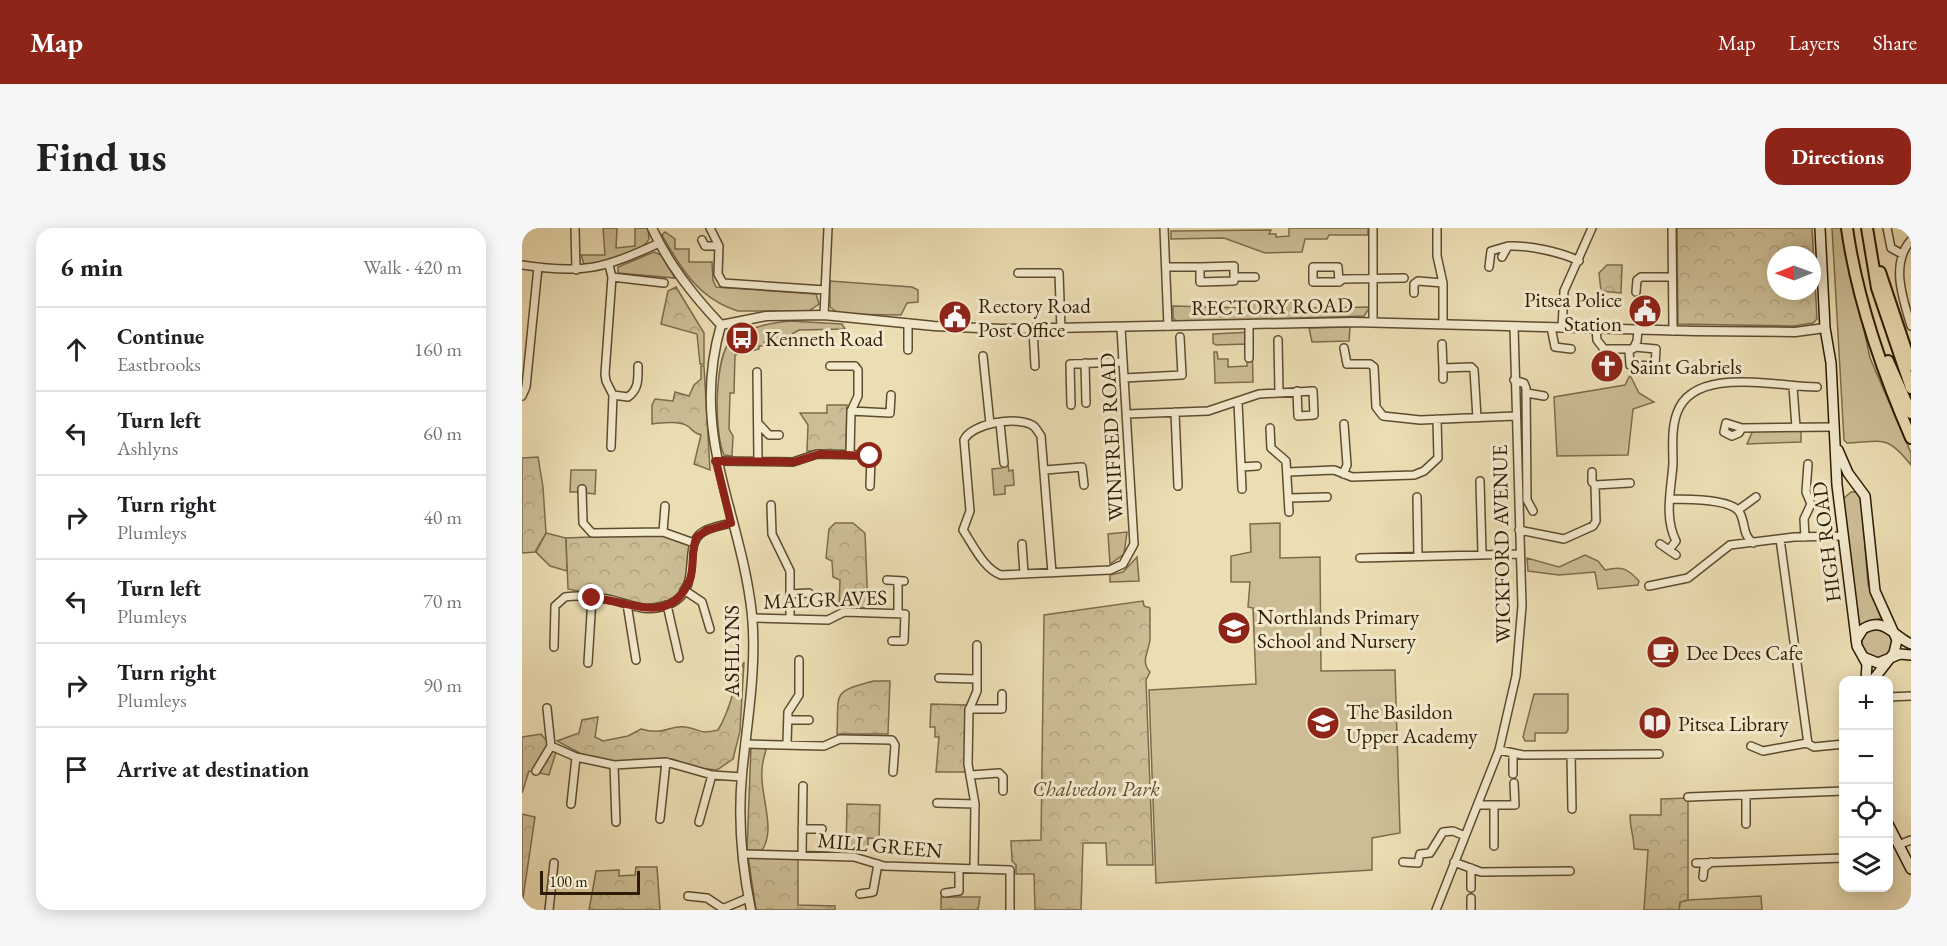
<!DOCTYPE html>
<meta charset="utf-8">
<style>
body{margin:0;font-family:"EB Garamond",serif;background:#f6f6f6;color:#202124}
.controls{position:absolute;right:18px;bottom:18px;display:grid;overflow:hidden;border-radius:12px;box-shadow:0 3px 15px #0003}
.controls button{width:54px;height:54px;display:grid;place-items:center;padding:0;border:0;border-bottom:2px solid #e0e0e0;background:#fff;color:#202124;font:30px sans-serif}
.compass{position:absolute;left:1245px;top:18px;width:54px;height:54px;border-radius:50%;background:#fff;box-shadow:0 3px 15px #0003;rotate:269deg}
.scale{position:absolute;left:18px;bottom:15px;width:100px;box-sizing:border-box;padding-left:6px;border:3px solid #2d1c03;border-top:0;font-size:16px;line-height:21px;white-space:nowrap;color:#2d1c03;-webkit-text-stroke:4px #f3eace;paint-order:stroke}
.stop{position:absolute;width:18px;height:18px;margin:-14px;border:4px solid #8f2418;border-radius:50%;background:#fff}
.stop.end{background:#8f2418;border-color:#fff;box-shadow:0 2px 6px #0008}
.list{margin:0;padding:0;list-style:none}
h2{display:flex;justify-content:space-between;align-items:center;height:78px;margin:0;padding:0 24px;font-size:26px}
h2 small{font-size:20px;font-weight:400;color:#757577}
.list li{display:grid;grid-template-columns:39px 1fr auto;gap:18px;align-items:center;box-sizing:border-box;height:84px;padding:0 24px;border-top:2px solid #e0e0e0}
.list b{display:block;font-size:22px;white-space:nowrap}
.list p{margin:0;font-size:20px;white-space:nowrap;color:#757577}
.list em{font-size:20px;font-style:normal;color:#757577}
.icon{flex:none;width:33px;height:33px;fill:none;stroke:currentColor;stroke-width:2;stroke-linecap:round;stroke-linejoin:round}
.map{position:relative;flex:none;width:1389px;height:682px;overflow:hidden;border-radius:18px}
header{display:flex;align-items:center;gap:36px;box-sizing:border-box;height:84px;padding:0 30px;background:#8f2418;color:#fff}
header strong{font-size:28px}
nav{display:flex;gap:33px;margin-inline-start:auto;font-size:21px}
.intro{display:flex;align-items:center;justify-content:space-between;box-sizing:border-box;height:144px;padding:0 36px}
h1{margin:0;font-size:42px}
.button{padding:15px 27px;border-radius:18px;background:#8f2418;color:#fff;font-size:21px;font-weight:700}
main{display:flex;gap:36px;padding:0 36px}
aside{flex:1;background:#fff;border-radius:18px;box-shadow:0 3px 15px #0003}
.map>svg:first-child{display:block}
.grass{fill:#ccbd95;stroke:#7c6c4c;stroke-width:1.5}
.forest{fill:url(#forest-crowns);stroke:#7c6c4c;stroke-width:1.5;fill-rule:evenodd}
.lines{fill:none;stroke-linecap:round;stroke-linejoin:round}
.minor-casing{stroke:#5d4c2f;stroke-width:10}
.tertiary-casing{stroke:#5d4c2f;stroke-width:11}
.secondary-casing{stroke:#2d1c03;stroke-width:12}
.trunk-casing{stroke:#2d1c03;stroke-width:14}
.minor{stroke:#f3eace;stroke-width:7}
.tertiary{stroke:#f3eace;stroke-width:8}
.secondary{stroke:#f3eace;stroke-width:9}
.trunk{stroke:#ecdeb3;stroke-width:10}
.route{stroke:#8f2418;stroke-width:8}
.labels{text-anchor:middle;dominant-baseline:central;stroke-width:6;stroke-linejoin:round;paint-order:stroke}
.poi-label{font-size:21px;fill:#2d1c03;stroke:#f3eace;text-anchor:start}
.street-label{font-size:21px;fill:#2d1c03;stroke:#f3eace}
.park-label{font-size:21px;font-style:italic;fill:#5d4c2f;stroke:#f3eace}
</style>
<header>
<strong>Map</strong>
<nav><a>Map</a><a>Layers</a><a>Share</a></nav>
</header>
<div class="intro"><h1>Find us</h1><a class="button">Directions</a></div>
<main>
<aside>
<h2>6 min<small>Walk · 420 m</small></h2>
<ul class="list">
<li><svg class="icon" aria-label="ahead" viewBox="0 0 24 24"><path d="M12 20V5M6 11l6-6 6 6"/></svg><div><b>Continue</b><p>Eastbrooks</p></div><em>160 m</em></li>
<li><svg class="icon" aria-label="left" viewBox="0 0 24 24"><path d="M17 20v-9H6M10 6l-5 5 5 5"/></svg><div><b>Turn left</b><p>Ashlyns</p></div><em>60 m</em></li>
<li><svg class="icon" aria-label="right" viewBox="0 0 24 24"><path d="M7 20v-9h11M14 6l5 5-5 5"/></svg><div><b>Turn right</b><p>Plumleys</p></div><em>40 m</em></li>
<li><svg class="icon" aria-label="left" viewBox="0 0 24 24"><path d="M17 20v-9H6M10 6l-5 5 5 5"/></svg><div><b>Turn left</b><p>Plumleys</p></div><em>70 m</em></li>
<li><svg class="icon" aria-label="right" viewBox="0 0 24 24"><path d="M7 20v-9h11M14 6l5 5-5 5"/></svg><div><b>Turn right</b><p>Plumleys</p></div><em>90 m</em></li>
<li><svg class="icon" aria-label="arrive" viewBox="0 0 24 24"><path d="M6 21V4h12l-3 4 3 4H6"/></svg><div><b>Arrive at destination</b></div></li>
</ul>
</aside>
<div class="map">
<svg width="1389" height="682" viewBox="0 0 1389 682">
<defs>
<pattern id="forest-crowns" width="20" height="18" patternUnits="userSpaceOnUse" patternTransform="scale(1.5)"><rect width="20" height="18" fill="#ccbd95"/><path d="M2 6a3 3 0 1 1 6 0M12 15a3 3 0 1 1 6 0" fill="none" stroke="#b0a27f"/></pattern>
</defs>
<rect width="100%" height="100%" fill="#ecdeb3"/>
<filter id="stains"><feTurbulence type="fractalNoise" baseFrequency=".00333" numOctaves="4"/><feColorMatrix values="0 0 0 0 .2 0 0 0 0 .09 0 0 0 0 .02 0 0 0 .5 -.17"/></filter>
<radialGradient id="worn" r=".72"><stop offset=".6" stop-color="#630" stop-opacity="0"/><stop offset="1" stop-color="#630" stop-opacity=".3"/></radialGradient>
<path class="grass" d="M81 0H95L94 20 113 18V0H126L127 11C120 25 77 39 62 36L59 27H83Z
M767 0H846V7H807L805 11H783L780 24 743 25 702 10 649 11V3L749 2 747 6H754V9L767 8Z
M1310 0H1320L1348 130 1389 225V237C1365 207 1362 213 1325 215L1322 212Z
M143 4 153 11V21H167V34H190L191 52 194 59 294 66 297 76 287 83H216C177 71 159 41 140 7Z
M132 24 139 27 153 50 96 45V39Z
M308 53 390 59 396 62V74L385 75 379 87 317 86 308 79Z
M779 74 788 76 789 80 848 79 842 88 655 94 651 90V78L725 80 731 75Z
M267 93 320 96 323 101 277 102 254 115 242 114V118H237V121L213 127 212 165H208L207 201 211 208 210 228 202 227C192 205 192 130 209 112 222 99 250 95 267 93Z
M828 99 827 113 790 114 787 100Z
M730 104 731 154 693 155 692 124H695L696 131H706V139L725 138 724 116 694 117 691 115V106Z
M1108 147 1117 165 1132 174 1111 181 1106 227 1035 228 1032 169 1103 157Z
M1232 200H1279V214L1225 216Z
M482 237H486L487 243 491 242 492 257 483 258V266L472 267 470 241 480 240Z
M49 242H74L73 266 64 265 60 260 58 264H48Z
M1329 264H1334L1339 269 1346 356 1359 390 1337 398 1321 271Z
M758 295V330L798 329 799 443 873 442 878 605 850 610V642L634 655 627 462 734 456 731 380 726 379 728 354H709V328L729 324 728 296Z
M605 304 602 326 588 336 586 306Z
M24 305 44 310 45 343 28 338 14 324Z
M1063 327 1076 333 1083 342C1100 338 1105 340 1117 353L1116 357 1076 361 1073 344 1037 347 1006 343 1005 330 1037 339Z
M615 329 617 353 588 354V347L601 344Z
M1340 415a15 15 0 1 1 30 0a15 15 0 1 1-30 0Z
M1012 466H1046V502L1044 505H1013V513H1003L1001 509Z
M1239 668 1240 682H1157L1158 674 1166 672Z"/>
<path class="forest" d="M1155 0H1290L1295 91 1291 95 1272 98 1156 96ZM1254 27H1290V63H1254Z
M1085 37H1100L1099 65 1079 63 1077 45Z
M154 59 182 105V136H178L175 106 139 96 146 63Z
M179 138H182L188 242 172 236 179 207C172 205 171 203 167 199 158 192 140 195 130 196V177L133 171 151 173 153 164 167 168 172 157 179 151Z
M305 177H325L324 223H285L286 197 278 185H305Z
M16 229 21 259 24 305 13 324 0 325V230Z
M313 295H331L343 305 346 380H317L318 352 311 349 310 333 304 330 307 301Z
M143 306 170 315 166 346 153 371 124 377 46 361 44 310Z
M621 373 622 378 628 380C628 391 628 401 628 411 627 424 618 433 628 444L624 452 631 637H585L584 615H561L559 682H513L512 646H494V637L490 633 489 613 519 612 522 387Z
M222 434 218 503 211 531 195 542 175 540 150 531 91 533 65 529 35 513 57 505 60 492 76 489 73 509 81 513 106 508 119 501C142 508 147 497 163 499 180 501 175 507 196 502 210 480 211 457 222 434Z
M352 453H368L366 506H315C317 464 309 464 352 453Z
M409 476 444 477 443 544H414L417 509H413V499H408Z
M19 506 34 524 27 547 7 543 0 565V509Z
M245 518C243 526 240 534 240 542 237 567 257 605 237 626L225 623 229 519Z
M1166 570V672L1158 674 1157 682H1122L1126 622 1112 621C1112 609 1108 600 1108 587H1139V571Z
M325 576 358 577 357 611 346 610V623H324Z
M0 586 13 589 1 670 3 682H0Z
M226 628H276V677L313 678V682H234Z
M114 639H135L138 682H67L74 643 97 642V648L113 647Z
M419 669H458L456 682H419Z"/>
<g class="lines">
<g class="minor-casing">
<path id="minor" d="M53 0 54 42
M188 0 197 18 196 46 201 55 303 62
M642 0 646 98
M915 0V28L921 55V95
M1150 0 1151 103
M1365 0 1369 20 1380 26
M180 12 183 18H197
M1389 12C1368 36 1381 71 1389 98
M980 29 986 18C1006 17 1039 24 1057 33
M0 37C60 46 83 41 137 15
M87 37 90 49 83 146 84 153 91 167 106 169C117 161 116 151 116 138
M644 39H678
M967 39 969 23 986 18
M496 45H537L539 101
M90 49 142 55
M712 49V38L678 39V54L712 53V49H733
M817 54 816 39H791V54H817L821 51 882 50
M1114 64 1115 52 1119 49H1150
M892 65V56L896 53 921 55
M302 87 306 0
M851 94V0
M386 95V122
M727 96V130
M1029 99 1033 119 1049 121
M1040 100 1042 63 1070 0
M511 101 513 138
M1074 101 1075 112 1082 121H1111L1115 113 1116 102
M756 112 757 164
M920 116 921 140 949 139 952 142 955 190
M822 120 825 136H848L852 139 854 179 861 188 898 192 993 188
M1107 122 1108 137 1133 138 1134 121 1113 119
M461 128 468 196
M563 135 564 175
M308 138H333L336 142V168L329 183 328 226
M921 140V151
M235 144 236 233
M602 150 660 147 658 109
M992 152 1002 155 1004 160 1005 272 1011 283
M1271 159 1274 199
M1005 165 1022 168
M0 168 4 159 16 39
M716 174 720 261
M549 177 548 136 601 134
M329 183 368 185 369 167
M653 184 656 258
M605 186 686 183 737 166 791 163 792 187 776 188 775 163
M478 195 482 235
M237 196 247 207H257
M748 200 749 220 764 233 767 284
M1220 200 1204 195 1202 204 1210 208 1217 205 1220 200 1312 199
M89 219 91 167
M194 233 271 234 295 226 346 227 349 230 348 258
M719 239 735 238
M523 242 560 239 562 257
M766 244 812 242 830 249 892 247 902 243 916 230 915 191
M1070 244V254L1073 257 1108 255
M821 246 825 237 822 196
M958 253 960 325
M60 261 61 295 70 305 141 304 172 315
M895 269 896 328
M767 270 805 269
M1149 271C1165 272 1210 270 1218 285 1224 297 1220 306 1231 315
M249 277 250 306 268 343V391
M1216 282 1234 269
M997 302 1042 311 1071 298 1074 293 1073 257
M141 304 143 278
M1283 309 1282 291 1289 276 1284 264 1286 236
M1258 311 1286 516
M500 316 502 346
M1138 316 1154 327
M1147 322 1154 313C1142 290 1149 262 1151 236 1151 220 1149 201 1155 185 1172 137 1255 159 1295 159
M838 330 998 326
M530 345 519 208C516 204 514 199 510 197 495 188 450 195 442 212L448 283 441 302C451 317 462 341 479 347L588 342 601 336 612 316 599 100
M365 352 382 353
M376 353V385
M1127 358 1166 350 1208 317 1272 309 1321 308
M162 362 180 374 188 401
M268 366 287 365
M105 376 114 432
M145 377 157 430
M230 390 306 392 322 384 383 386 382 413H370
M32 419 33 378 43 369C57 367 76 369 90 372 106 376 123 384 140 379 184 366 159 324 178 306 186 299 199 298 209 295
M66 435 70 370
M417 450 454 451
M1366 469 1389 468
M25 480 29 518 54 529 92 537 144 534 190 547 220 549
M447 481H480V466
M266 492H287
M265 515 266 484 277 467V432
M223 516 302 518 318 511 370 512 373 517 371 544
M1229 518 1241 523 1285 515 1292 519 1322 516
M977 522 1001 527 1137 526
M991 526V546
M1049 527 1050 581
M92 537 94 594
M14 543 29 518
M449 547 477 545 481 549V563
M1224 567V596
M1166 569 1322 563
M415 575 453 576
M49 576 54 529
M957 577H993L992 555
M972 577V618
M138 591 144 534
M177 594 190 547
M280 601H300
M1376 617 1389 612
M221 626 332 629 362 638 488 642V682
M280 626 281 558
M881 634 896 635 898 626 908 625 921 604 931 603 943 608
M932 634 959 644 1048 643
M1174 635 1322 630
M949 640V660
M452 641 453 576 446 536 447 482 455 463V417
M1181 649 1182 640 1189 634
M423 665 437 663V641
M338 666 351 664 356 636
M166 668 185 670 203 682
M949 670V682
M200 681 226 670
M27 682 32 635
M914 682 977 522 994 448 1000 378 992 99"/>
</g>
<g class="tertiary-casing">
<path id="tertiary" d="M130 0C147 37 171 67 199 97
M199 97 244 88 302 87 412 98 480 101 831 94 1174 103 1273 104 1303 100
M199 97C167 207 219 283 230 387 235 439 225 494 220 546 216 590 220 639 229 682"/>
</g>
<g class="secondary-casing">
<path id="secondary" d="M1298 0 1303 100 1309 135 1315 257 1335 418 1345 436 1344 452
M1316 222 1326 245 1343 268 1353 363 1375 412 1372 425 1351 452
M1334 412 1341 401C1362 388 1371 408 1389 416
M1341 429 1356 435 1378 426 1389 427
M1366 596 1389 641"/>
</g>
<g class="trunk-casing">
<path id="trunk" d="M1325 0C1335 72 1360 143 1389 210
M1345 0 1355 60 1389 160
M1358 44 1389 137
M1366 133 1389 185"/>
</g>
<use href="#minor" class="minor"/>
<use href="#tertiary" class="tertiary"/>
<use href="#secondary" class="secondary"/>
<use href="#trunk" class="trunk"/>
</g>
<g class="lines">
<path class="route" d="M70 370C107 372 149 400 168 351 173 338 168 322 175 309L185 302 209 295 194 233 272 234 298 226 348 228"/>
</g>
<defs>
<g id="civic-disc" transform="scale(1.725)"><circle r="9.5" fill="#8f2418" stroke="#f3eace"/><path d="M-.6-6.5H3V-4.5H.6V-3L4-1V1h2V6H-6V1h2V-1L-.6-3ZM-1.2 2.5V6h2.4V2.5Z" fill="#fff"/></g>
<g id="bus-disc" transform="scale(1.725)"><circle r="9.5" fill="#8f2418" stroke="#f3eace"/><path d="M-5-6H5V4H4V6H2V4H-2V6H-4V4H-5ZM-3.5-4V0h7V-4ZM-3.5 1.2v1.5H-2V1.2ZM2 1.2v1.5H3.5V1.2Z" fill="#fff"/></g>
<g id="church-disc" transform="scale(1.725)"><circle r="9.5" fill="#8f2418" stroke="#f3eace"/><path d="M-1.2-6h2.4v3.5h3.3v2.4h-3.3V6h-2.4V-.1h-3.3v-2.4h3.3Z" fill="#fff"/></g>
<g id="school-disc" transform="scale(1.725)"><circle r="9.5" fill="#8f2418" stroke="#f3eace"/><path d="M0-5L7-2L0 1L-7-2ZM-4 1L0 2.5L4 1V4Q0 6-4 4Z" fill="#fff"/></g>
<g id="cafe-disc" transform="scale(1.725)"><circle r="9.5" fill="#8f2418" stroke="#f3eace"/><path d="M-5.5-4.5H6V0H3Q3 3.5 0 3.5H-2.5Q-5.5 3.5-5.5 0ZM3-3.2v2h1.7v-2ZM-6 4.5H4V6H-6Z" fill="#fff"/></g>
<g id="library-disc" transform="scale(1.725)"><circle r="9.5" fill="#8f2418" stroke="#f3eace"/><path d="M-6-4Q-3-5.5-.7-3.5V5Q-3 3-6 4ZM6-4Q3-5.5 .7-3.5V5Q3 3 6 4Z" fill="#fff"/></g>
</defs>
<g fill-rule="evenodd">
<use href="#civic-disc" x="1123" y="83"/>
<use href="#civic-disc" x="433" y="89"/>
<use href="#bus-disc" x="220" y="110"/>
<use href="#church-disc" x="1085" y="138"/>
<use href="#school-disc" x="712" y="400"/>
<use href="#cafe-disc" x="1141" y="424"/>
<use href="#school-disc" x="801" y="495"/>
<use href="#library-disc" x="1133" y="495"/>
</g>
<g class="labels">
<g class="poi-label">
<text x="1100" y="71" text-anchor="end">Pitsea Police<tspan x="1100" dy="24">Station</tspan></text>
<text x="456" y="77">Rectory Road<tspan x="456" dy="24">Post Office</tspan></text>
<text x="243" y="110">Kenneth Road</text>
<text x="1108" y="138">Saint Gabriels</text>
<text x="735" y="388">Northlands Primary<tspan x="735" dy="24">School and Nursery</tspan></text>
<text x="1164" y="424">Dee Dees Cafe</text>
<text x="824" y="483">The Basildon<tspan x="824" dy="24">Upper Academy</tspan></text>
<text x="1156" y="495">Pitsea Library</text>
</g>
<g class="street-label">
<text transform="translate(750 78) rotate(-1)">RECTORY ROAD</text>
<text transform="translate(589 209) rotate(-93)">WINIFRED ROAD</text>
<text transform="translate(1304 314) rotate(-97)">HIGH ROAD</text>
<text transform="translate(979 316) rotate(-91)">WICKFORD AVENUE</text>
<text transform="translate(303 371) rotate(-2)">MALGRAVES</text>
<text transform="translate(209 423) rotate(-90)">ASHLYNS</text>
<text transform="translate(358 617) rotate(5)">MILL GREEN</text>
</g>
<g class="park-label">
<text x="574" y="560">Chalvedon Park</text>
</g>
</g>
<rect width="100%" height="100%" filter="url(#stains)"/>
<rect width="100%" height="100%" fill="url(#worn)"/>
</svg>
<div class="controls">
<button>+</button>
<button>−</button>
<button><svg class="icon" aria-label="locate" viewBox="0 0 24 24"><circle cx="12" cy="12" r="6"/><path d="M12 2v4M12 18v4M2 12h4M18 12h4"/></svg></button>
<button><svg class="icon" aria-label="layers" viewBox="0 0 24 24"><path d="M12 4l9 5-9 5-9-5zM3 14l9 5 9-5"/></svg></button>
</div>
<svg class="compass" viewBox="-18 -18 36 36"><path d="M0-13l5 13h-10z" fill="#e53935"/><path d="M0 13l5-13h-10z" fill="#757577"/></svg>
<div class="scale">100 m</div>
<div class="stop" style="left:348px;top:228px"></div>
<div class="stop end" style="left:70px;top:370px"></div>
</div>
</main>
